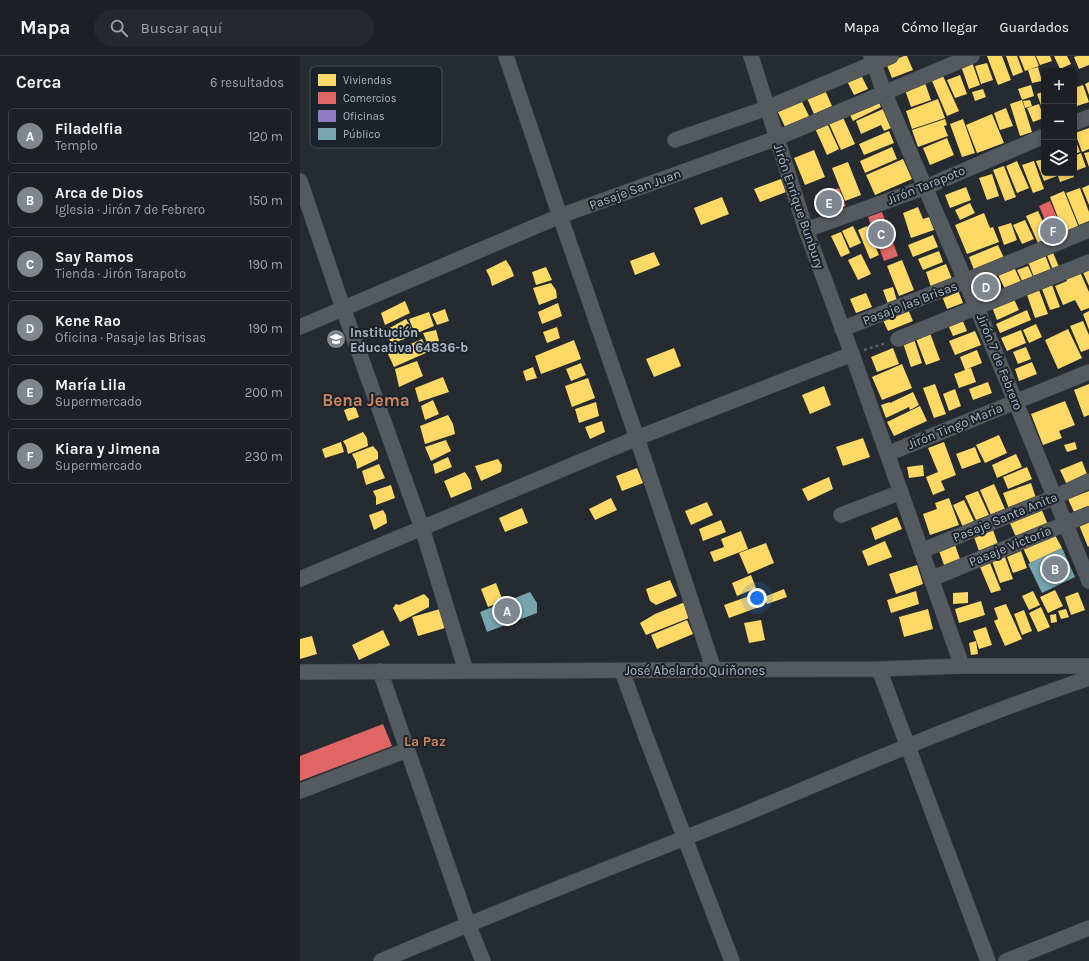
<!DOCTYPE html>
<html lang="es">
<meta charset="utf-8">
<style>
body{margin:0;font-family:Karla,sans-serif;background:#25282d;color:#f1f3f6}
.controls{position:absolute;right:12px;top:12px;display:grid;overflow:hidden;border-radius:6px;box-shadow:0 2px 6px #0003}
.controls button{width:36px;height:36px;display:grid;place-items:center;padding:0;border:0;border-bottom:1px solid #3a3e42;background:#1c2025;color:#f1f3f6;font:20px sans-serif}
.you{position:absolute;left:457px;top:542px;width:14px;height:14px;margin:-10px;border:3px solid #fff;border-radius:50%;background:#1a73e8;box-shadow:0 0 0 6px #1a73e833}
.badge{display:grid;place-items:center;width:26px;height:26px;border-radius:50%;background:#7e8790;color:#fff;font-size:13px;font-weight:700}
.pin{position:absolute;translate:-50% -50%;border:2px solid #fff;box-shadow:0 1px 4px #0006}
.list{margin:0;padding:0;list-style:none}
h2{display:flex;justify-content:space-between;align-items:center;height:52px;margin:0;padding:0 16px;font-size:17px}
h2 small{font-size:13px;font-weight:400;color:#a0a3a7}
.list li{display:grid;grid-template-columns:26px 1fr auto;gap:12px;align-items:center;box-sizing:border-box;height:56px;margin:0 8px 8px;padding:0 8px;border:1px solid #3a3e42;border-radius:6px}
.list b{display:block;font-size:15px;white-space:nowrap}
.list p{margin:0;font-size:13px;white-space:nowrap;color:#a0a3a7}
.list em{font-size:13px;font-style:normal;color:#a0a3a7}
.icon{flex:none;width:22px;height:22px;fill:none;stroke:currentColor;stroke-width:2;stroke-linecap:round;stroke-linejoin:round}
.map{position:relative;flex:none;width:789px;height:905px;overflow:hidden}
header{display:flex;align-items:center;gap:24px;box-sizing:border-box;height:56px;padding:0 20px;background:#1c2025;border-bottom:1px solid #3a3e42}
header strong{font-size:19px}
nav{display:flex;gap:22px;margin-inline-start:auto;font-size:14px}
.search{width:280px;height:36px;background:#25282d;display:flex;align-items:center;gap:10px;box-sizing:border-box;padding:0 14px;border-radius:22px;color:#a0a3a7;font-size:15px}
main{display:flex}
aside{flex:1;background:#1c2025}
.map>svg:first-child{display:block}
.homes{fill:#ffd966}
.shops{fill:#e06666}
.offices{fill:#8e7cc3}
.public{fill:#76a5af}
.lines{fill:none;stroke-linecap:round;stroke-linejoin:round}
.minor-casing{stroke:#41464a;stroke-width:16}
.path{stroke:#585e63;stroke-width:2.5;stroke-dasharray:3 3;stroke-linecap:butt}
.minor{stroke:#555a5f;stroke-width:15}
.labels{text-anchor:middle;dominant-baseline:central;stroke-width:4;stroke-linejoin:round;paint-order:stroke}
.street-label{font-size:13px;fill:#aeb8c3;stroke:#1a222b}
.poi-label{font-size:13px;font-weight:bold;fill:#aeb8c3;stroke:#1a222b;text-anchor:start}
.neighbourhood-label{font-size:14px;font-weight:bold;fill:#cd855f;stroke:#1a222b}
.district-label{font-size:17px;font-weight:bold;fill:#cd855f;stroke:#1a222b}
.key{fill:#1a222b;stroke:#464f59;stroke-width:1}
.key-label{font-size:11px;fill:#aeb8c3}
</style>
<header>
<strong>Mapa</strong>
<div class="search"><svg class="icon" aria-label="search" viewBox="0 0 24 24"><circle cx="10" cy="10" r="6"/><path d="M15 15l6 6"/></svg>Buscar aquí</div>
<nav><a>Mapa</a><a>Cómo llegar</a><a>Guardados</a></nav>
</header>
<main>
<aside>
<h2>Cerca<small>6 resultados</small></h2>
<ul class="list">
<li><span class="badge">A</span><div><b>Filadelfia</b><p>Templo</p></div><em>120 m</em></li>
<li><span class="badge">B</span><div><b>Arca de Dios</b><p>Iglesia · Jirón 7 de Febrero</p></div><em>150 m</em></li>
<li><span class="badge">C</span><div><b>Say Ramos</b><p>Tienda · Jirón Tarapoto</p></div><em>190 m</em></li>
<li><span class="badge">D</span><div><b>Kene Rao</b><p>Oficina · Pasaje las Brisas</p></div><em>190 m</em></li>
<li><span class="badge">E</span><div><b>María Lila</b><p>Supermercado</p></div><em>200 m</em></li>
<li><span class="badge">F</span><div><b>Kiara y Jimena</b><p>Supermercado</p></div><em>230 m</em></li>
</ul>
</aside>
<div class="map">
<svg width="789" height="905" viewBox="0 0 789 905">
<rect width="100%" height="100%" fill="#262b31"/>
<path class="homes" d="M604 0H607L613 14 592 22 586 7Z
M687 0H702L711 24 698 29Z
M706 0H717L723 16 713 20Z
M719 0H735L739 10 725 15Z
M736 0H750L752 5 740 9Z
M754 0H767L771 8 760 13Z
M777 0H789V9L779 13 774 1Z
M672 6 680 29 669 33 661 10Z
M687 7 693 24 681 28 675 10Z
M738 11 742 25 732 27 728 14Z
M560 17 568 33 554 39 546 23Z
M660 19 667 38 655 42 647 24Z
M643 20 659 55 647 60 632 25Z
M624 24 631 44 611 51 604 31Z
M789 26V39L785 28Z
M731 29 734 40 722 44 718 33Z
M783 29 789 46 777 50 774 42V32Z
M524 32 532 50 514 58 506 40Z
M683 33 686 41 675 45 672 36Z
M744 35V58L737 38Z
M500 42 510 62 486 73 477 54Z
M577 42 581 51 553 65 548 55Z
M638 43 645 62 612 73 606 55Z
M722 44 732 76 720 80 710 48Z
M730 44 732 50 725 52 723 45Z
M739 48 744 62 733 66 727 52Z
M706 52 713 70 700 74 694 57Z
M583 53 591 72 584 75 581 69 561 78 556 65Z
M541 57 555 88 541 94 527 63Z
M692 58 704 87 677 97 666 69Z
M645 63 647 69 644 70 648 80 618 91 612 74Z
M663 63 675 97 662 101 650 68Z
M526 65 539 93 527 99 514 70Z
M789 72V93L782 96 775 77Z
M589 75 594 87 564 99 559 88Z
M774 80 780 96 774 98Z
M647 82 654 99 630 109 623 92Z
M592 91 597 103 565 117 560 105Z
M514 94 525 121 505 129 494 102Z
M789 96V111L784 97Z
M781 97 786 111 775 115 774 100Z
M603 103 612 123 575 139 566 119Z
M744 103V117H756L757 120 744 125 736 105Z
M717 105 729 132 717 137 706 110Z
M734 105 744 133 733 137 722 109Z
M548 106 561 139 545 145 532 112Z
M704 110 716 141 705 145 693 114Z
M757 117H773L774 121 760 126Z
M692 118 699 140 687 144 679 122Z
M481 123 486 136 460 146 454 133Z
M789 129V149L782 132Z
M666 131 671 144 650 152 645 139Z
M780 132 789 156V165L779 169 766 137Z
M764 135 779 172 764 177 750 141Z
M422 141 429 158 401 169 394 152Z
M670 147 675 157 660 164 655 154Z
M618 151 623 163 629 161 634 174 611 182 603 157Z
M738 155 750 181 738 187 726 160Z
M684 157 690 172 693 171 699 186 667 198 655 169Z
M725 164 734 183 722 188 713 169Z
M711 167 717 184 704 189 698 171Z
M553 170 561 187 550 192 542 175Z
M567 170 579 199 570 203 558 174Z
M541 176 550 197 541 201 531 180Z
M633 179 638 191 613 201 608 189Z
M698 189 704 202 674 214 669 201Z
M752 194 759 211 753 214 746 197Z
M639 195 643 206 623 214 618 203Z
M354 196 360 209 335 219 330 205Z
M561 198 571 218 558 224 548 204Z
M745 199 751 214 734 221 728 206Z
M206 204 211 212 214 220 192 230 190 222 186 214Z
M602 204 614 234 599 240 587 210Z
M646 208 652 223 631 231 626 216Z
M789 209V230L781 212Z
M728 210 733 221 722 225 717 214Z
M246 211 252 224 236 229 232 216Z
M714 211 721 226 705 233 698 219Z
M780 216 789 236V252L781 255 775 244 763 249 755 230 767 225 766 223Z
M251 227 256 234 257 242 239 249 233 232Z
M752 229 760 251 750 254 742 233Z
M593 231 597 245 588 248 583 234Z
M738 231 748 258 735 262 726 236Z
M658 234 663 247 647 253 642 240Z
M566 237 572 251 556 257 550 243Z
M713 241 719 254 697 264 692 251Z
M105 245 110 257 85 269 81 257Z
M258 247 262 260 242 268 238 256Z
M607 251 613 265 588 275 582 262Z
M145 253 149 265 137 269 132 258Z
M727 254 731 264 700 277 696 268Z
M789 255V274L783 258Z
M129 256 134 270 115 278 109 263Z
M106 263 111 271 112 280 91 288 86 274Z
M662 263 667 275 653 280 648 269Z
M783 265 789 279V293L781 296 770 270Z
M736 268 742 281 729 287 723 274Z
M257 271 260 282 247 287 243 276Z
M768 273 782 302 758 313 745 284Z
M136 274 139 285 128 289 123 277Z
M721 274 726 287 707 295 701 282Z
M675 275 681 289 655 299 649 285Z
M630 277 640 304 626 309 616 283Z
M122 283 128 296 94 311 88 298Z
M614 283 622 307 611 311 603 287Z
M274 284 281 303 241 318 235 300Z
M726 291 731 303 718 308 713 296Z
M374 292 381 310 354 321 346 303Z
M593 292 599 308 577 316 571 301Z
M677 294 682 307 667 313 671 312 676 326 659 332 654 318 665 314 660 301Z
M117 305 123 320 99 331 95 313Z
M732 306 737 318 719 325 715 313Z
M281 307 286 319 271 325 266 313Z
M602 308 612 332 582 344 572 321Z
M233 311 237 322 226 325 223 315Z
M143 321 149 336 119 346 115 332Z
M288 322 295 342 272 351 265 330Z
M688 326 692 337 673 344 669 333Z
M635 328 646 358 634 362 623 332Z
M789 328V359L784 361 774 334Z
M524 330 531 349 510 358 502 339Z
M655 333 661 350 649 355 643 338Z
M613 336 619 349 610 354 609 351 586 362 581 349 590 346V347Z
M133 344 139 358 125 364 121 350Z
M765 345 775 369 759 375 762 382 743 389 731 358Z
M296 346 299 360 279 367 275 353Z
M55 350 59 361 48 365 44 354Z
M620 350 627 365 594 380 587 366Z
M148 359 153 368 155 378 125 388 120 370Z
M302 365 305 376 290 383 285 371Z
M63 376 67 382 68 390 48 398 46 390 43 385Z
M699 379 707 397 685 407 676 389Z
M563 382 570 401 543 410 536 391Z
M146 384 151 395 131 405 125 391Z
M41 386 44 396 25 402 22 393Z
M644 386 656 419 641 425 645 434 633 439 626 421 638 416 628 392Z
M775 386 777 393 767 396 764 389Z
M73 390 78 396V403L57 413 56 406 52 398Z
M675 391 681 406 662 413 656 398Z
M716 398 722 411 697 422 692 409Z
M148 401 152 411 135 418 133 408Z
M198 403 202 409 201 416 181 425 175 410Z
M782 405 788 421 767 429 760 414Z
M79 408 85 422 66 429 62 415Z
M623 409 624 420 609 422 607 411Z
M727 411 732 423 708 433 703 421Z
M337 412 343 427 322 435 316 420Z
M165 416 170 424 172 433 151 442 144 425Z
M529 421 533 433 508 445 502 433Z
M731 427 736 442 709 453 703 437Z
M694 428 705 453 691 459 680 434Z
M91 429 95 442 76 449V441L73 435Z
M678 435 689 459 676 464 665 440Z
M789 435V450L774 456 768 443Z
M311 442 317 454 295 464 289 453Z
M649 442 659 469 630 479 623 458 637 453 635 447Z
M664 444 674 465 663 471 653 449Z
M407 446 413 459 391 469 385 455Z
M222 452 228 467 205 476 199 462Z
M741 452 748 469 716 481 709 465Z
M83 454 86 459 87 467 74 474 69 459Z
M597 461 602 473 575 484 571 472Z
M421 464 426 476 403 485 399 473Z
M789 464V490L788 491 779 469Z
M693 474 698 488 679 495 674 481Z
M441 475 448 493 414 506 410 496 424 491 421 483Z
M755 479 762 492 730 507 723 492Z
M585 485 592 501 568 510 562 495Z
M466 487 474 507 448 518 439 497Z
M655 489 660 503 644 509 639 495Z
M721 495 727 512 713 517 707 501Z
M705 501 713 523 700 527 692 505Z
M690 507 701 534 691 537 680 511Z
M617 509 623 528 596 538 589 518Z
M451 519 456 532 437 540 432 527Z
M370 524 377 540 356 549 350 545 346 533Z
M196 527 203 545 188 551 181 533Z
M484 533 487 541 467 548 464 541Z
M755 534 763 550 748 557 740 541Z
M616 535 619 548 591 557 587 544Z
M733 535 740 549 729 554 722 540Z
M668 536V547L653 548V537Z
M778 536 785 554 771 559 765 541Z
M124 538 129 543V551L100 566 93 552 96 548 99 549Z
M455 538 459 551 429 562 424 549Z
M681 545 685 559 659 567 655 553Z
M385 546 389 562 346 579 340 567 355 558Z
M706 548 722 583 705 590 694 565 698 563 694 552Z
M741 551 750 571 738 576 729 557Z
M140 553 145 572 118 580 112 561Z
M628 553 633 573 604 581 599 561Z
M766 553 769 561 761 563 758 555Z
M724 554 732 575 722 579 714 558Z
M756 558 757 566 751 567 750 559Z
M387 564 393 578 357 593 351 579Z
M461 564 465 584 449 587 444 567Z
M686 571 692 589 679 593 673 575Z
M83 574 90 589 59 604 52 589Z
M12 580 17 598 0 603V583Z
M676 585 678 598 671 599 669 587Z"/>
<path class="shops" d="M539 132 546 150 521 157 515 139Z
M750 145 764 178 753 183 739 150Z
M582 156 598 200 584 205 568 161Z
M83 668 92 690 0 725V700Z"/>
<path class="offices" d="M696 219 702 234 685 241 678 226Z"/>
<path class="public" d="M762 492 775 521 742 537 728 508Z
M230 536 237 547V557L187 576 180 556Z"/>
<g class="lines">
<g class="minor-casing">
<path id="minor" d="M206 0 260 160 337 382 414 614
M451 0 506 174 552 298 662 610
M571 0 584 36 677 252 789 525
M774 67 789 61
M375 84 467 52 591 0
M0 125 43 252 122 472 166 615
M506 174 626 131 744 80
M0 271 260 160 477 82 672 0
M542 273 665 225 789 174
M598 283 789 206
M587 398 789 316
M541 459 601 436
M621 495 755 441 789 425
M0 523 337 382 552 298
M631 523 789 458
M579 613 688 905
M80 615 168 868 183 905
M322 615 346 681 432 905
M0 616 579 613 662 610H789
M0 735 107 694
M81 905C200 854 320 808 440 760 555 712 670 662 789 622
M706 905 789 872"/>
</g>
<path class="path" d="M564 294 586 287"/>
<use href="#minor" class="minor"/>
</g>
<defs>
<g id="school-disc" transform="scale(1)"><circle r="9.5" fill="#7e8790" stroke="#1a222b"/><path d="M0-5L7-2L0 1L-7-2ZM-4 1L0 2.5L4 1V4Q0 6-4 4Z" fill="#fff"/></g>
</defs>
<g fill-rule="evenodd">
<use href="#school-disc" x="36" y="283"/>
</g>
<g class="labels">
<g class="street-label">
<text transform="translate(626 129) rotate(-22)">Jirón Tarapoto</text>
<text transform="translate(335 133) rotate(-20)">Pasaje San Juan</text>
<text transform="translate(499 150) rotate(71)">Jirón Enrique Bunbury</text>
<text transform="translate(610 247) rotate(-21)">Pasaje las Brisas</text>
<text transform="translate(700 306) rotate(68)">Jirón 7 de Febrero</text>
<text transform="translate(655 370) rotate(-22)">Jirón Tingo Maria</text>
<text transform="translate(705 461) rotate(-22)">Pasaje Santa Anita</text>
<text transform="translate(710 490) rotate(-22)">Pasaje Victoria</text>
<text x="395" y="614">José Abelardo Quiñones</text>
</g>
<g class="poi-label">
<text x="50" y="276">Institución<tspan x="50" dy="15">Educativa 64836-b</tspan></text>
</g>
<g class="neighbourhood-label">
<text x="125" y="685">La Paz</text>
</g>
<g class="district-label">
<text x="66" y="344">Bena Jema</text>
</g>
</g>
<rect x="10" y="10" width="132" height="82" rx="6" class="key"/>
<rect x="18" y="18" width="18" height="12" fill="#ffd966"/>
<rect x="18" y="36" width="18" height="12" fill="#e06666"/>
<rect x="18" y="54" width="18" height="12" fill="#8e7cc3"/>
<rect x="18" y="72" width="18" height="12" fill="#76a5af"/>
<g class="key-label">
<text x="43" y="28">Viviendas</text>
<text x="43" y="46">Comercios</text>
<text x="43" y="64">Oficinas</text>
<text x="43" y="82">Público</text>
</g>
</svg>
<div class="controls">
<button>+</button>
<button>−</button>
<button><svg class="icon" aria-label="layers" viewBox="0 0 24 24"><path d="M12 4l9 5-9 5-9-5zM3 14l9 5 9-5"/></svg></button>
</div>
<div class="you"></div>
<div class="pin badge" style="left:207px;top:555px">A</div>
<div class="pin badge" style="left:755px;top:513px">B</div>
<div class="pin badge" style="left:581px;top:178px">C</div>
<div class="pin badge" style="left:686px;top:231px">D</div>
<div class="pin badge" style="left:529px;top:147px">E</div>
<div class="pin badge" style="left:753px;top:175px">F</div>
</div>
</main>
